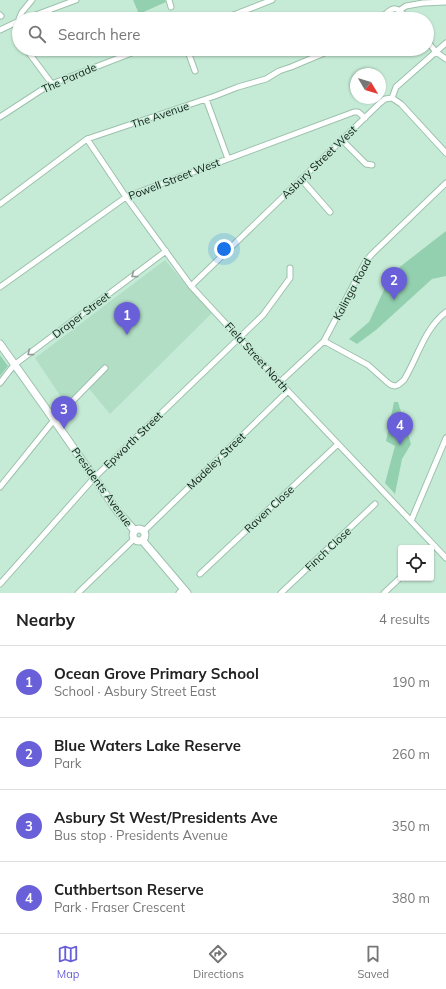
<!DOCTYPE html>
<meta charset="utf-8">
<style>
body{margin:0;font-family:Mulish,sans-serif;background:#f2f2f2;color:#222}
.controls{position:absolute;right:12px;bottom:12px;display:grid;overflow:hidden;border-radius:4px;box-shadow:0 1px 3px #0004}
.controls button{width:36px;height:36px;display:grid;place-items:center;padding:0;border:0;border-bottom:1px solid #e0e0e0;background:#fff;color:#222;font:20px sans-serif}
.compass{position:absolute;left:350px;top:68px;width:36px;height:36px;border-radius:50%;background:#fff;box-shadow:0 1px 3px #0004;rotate:128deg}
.you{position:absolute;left:224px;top:249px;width:14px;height:14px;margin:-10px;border:3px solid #fff;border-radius:50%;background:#1a73e8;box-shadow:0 0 0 6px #1a73e833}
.badge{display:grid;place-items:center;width:26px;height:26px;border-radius:50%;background:#685fd9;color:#fff;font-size:13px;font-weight:700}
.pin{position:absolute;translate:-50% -33px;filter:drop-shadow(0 1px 2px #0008)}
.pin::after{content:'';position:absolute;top:21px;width:14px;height:12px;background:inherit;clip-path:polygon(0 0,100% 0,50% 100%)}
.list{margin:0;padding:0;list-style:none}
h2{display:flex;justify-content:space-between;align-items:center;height:52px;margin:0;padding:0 16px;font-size:17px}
h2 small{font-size:13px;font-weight:400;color:#767676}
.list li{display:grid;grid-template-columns:26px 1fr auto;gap:12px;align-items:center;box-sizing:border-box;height:72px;padding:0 16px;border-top:1px solid #e0e0e0}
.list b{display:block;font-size:15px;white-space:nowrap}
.list p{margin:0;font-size:13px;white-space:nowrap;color:#767676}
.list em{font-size:13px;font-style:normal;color:#767676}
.icon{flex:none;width:22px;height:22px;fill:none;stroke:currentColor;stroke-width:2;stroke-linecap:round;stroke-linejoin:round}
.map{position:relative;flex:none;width:446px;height:593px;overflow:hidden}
.search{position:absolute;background:#fff;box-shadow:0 1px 3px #0004;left:12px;right:12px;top:12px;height:44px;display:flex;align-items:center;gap:10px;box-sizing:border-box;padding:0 14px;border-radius:22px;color:#767676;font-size:15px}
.sheet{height:340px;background:#fff}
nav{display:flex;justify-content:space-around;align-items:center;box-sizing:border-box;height:56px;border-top:1px solid #e0e0e0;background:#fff;font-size:11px;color:#767676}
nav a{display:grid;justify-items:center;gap:2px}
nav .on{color:#685fd9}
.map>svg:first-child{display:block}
.built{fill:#b2dec6}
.green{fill:#93d0af}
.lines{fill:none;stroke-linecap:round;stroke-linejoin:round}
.street-casing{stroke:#9dc1ad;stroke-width:7}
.secondary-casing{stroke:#9dc1ad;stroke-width:9}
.street{stroke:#fff;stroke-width:5}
.secondary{stroke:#fff;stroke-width:7}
.oneway{stroke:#939a97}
.labels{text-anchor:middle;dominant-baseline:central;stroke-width:3;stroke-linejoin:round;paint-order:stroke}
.street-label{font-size:11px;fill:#101e17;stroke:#c5ebd6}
</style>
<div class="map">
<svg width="446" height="593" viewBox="0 0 446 593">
<rect width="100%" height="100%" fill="#c5ebd6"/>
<path class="built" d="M165 260 193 293 212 313 110 414 86 385 71 399 65 403 35 358Z"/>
<path class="green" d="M133 0H165L166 2 139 14Z
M446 231V276L432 279 376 330 357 344 349 339 369 322 392 273Z
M0 355 8 366 0 376Z
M394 402H398L411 444 402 459 395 494 385 483 395 446 386 441Z"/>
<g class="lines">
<g class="street-casing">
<path id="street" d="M169 0 171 7
M400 10 406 6 423 3 446 2
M0 15 1 16
M19 19 22 12 32 0
M25 19 76 0
M223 19 272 0
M380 19C393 7 395 4 408 19
M0 30 19 21
M18 38 19 39
M427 41 436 52 446 59
M26 49 52 84
M187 49 195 71
M392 98 396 87 446 43
M392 98 401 104 446 153
M206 99 228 159
M0 117 49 85 142 49
M87 139 126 197 191 286 288 391 446 558
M342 140 366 164 372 165
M301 179 330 212
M0 204 87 139 215 96 238 87 266 79 279 71 291 67 334 49
M191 286 380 103 385 99 392 98
M0 287 126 197 354 112H358L365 118
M324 341 368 365 387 382 391 385 395 386 398 385 404 380C418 357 424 329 446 312
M280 382 324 341 366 261 372 254 446 183
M0 383 14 365 166 251
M0 487 54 420 105 368
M411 521 446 438
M143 532 288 391
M200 574 338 444
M0 584 94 478 263 315 290 278V268
M78 593 134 539
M179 593 183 589
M281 593 375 504
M384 593 401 577"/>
</g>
<g class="secondary-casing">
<path id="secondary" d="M0 344 54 420 118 512 135 531
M133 535a6 6 0 1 1 12 0a6 6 0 1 1-12 0Z
M142 540 187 593"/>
</g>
<use href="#street" class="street"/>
<use href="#secondary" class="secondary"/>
</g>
<defs><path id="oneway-chevron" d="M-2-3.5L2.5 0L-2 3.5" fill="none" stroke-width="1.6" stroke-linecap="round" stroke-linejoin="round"/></defs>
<g class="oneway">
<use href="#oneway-chevron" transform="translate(134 275) rotate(143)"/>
<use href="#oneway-chevron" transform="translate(30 353) rotate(143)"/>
</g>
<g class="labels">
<g class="street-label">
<text transform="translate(69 78) rotate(-24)">The Parade</text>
<text transform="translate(160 115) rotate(-19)">The Avenue</text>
<text transform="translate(319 162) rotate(-44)">Asbury Street West</text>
<text transform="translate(174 179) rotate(-21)">Powell Street West</text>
<text transform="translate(352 289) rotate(-62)">Kalinga Road</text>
<text transform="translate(81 315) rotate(-37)">Draper Street</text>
<text transform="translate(257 357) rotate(48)">Field Street North</text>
<text transform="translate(133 440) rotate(-44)">Epworth Street</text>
<text transform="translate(216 461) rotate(-44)">Madeley Street</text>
<text transform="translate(102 487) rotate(54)">Presidents Avenue</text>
<text transform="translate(269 509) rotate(-43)">Raven Close</text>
<text transform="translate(328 549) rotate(-43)">Finch Close</text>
</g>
</g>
</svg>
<div class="controls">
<button><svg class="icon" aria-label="locate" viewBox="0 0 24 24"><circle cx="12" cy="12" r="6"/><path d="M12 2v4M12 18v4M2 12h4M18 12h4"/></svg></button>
</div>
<svg class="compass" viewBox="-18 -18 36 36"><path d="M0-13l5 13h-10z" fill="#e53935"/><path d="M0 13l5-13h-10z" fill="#767676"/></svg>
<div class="you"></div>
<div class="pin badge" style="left:127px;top:335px">1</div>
<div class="pin badge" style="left:394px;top:300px">2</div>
<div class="pin badge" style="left:64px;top:429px">3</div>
<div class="pin badge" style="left:400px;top:445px">4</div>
<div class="search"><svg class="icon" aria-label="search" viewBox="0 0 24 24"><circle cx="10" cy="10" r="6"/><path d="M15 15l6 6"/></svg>Search here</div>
</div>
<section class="sheet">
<h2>Nearby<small>4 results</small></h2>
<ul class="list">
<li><span class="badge">1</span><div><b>Ocean Grove Primary School</b><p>School · Asbury Street East</p></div><em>190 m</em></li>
<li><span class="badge">2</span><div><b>Blue Waters Lake Reserve</b><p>Park</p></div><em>260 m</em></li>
<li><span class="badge">3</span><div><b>Asbury St West/Presidents Ave</b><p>Bus stop · Presidents Avenue</p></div><em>350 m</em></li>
<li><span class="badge">4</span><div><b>Cuthbertson Reserve</b><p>Park · Fraser Crescent</p></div><em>380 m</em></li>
</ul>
</section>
<nav>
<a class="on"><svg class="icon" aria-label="map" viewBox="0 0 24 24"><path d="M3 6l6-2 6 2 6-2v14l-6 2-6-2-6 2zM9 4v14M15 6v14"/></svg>Map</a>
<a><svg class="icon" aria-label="directions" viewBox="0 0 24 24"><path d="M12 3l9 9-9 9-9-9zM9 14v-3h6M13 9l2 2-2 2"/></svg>Directions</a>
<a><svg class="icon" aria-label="saved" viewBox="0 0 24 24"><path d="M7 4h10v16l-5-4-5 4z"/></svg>Saved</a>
</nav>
